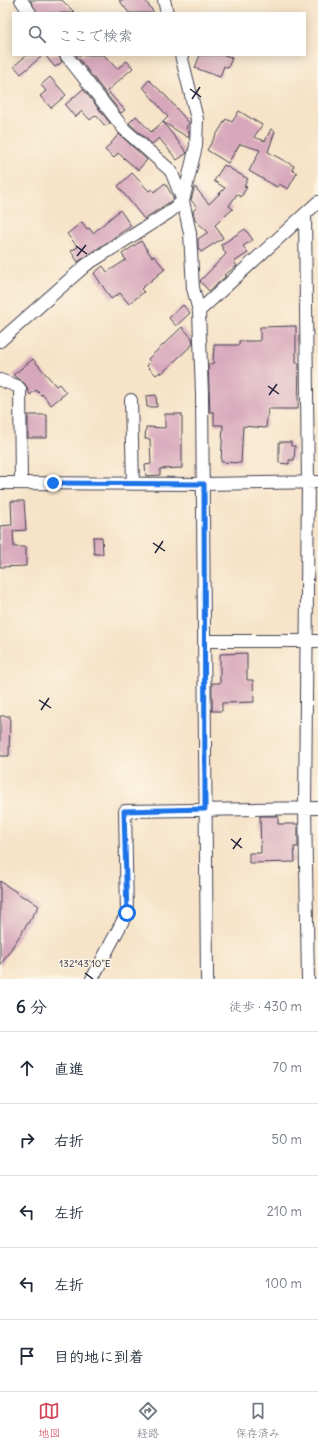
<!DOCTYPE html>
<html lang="ja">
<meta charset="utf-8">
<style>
body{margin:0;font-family:Delius,"Klee One",sans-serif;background:#f6f6f7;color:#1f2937}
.stop{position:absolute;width:12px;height:12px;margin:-9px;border:3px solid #1a73e8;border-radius:50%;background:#fff}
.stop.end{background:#1a73e8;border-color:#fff;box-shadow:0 1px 4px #0008}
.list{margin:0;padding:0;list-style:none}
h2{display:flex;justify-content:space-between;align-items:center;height:52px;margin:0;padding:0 16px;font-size:17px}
h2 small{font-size:13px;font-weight:400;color:#747a83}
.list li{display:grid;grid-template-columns:26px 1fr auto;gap:12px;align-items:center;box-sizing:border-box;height:72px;padding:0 16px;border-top:1px solid #e0e1e3}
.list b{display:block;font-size:15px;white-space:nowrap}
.list em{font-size:13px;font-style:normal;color:#747a83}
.icon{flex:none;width:22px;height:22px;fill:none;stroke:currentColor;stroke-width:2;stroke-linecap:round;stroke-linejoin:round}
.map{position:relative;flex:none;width:318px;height:979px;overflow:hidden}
.search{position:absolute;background:#fff;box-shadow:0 2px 10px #0003;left:12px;right:12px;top:12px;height:44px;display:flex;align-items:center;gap:10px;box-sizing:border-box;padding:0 14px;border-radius:0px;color:#747a83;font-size:15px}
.sheet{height:412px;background:#fff}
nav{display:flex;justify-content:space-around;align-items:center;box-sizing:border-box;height:56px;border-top:1px solid #e0e1e3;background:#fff;font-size:11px;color:#747a83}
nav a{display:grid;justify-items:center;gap:2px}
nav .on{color:#d1495b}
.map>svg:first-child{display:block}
.building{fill:#d7a7bb}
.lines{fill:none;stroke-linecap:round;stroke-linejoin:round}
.minor-casing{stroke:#423f50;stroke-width:14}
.minor{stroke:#fff;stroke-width:12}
.route{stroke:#1a73e8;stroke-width:5}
.ticks{fill:none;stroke:#22223b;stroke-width:1.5}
.ticks-label{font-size:10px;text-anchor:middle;fill:#22223b;stroke:#fcf5e5;stroke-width:3;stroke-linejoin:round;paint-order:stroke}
</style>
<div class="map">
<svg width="318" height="979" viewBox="0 0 318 979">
<rect width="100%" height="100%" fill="#fcf5e5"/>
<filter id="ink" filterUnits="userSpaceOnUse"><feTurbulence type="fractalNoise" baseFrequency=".025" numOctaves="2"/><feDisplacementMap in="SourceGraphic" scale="8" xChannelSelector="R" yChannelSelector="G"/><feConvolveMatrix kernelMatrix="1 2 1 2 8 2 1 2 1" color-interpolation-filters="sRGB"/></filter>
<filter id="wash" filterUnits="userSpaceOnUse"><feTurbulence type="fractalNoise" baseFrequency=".012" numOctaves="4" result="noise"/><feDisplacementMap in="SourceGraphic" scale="16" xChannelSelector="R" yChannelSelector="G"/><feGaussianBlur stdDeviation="0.9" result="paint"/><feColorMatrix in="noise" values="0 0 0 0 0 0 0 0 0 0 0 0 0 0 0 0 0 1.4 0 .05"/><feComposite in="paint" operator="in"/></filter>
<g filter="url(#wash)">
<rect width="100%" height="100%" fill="#f6e3c8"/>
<g id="blocks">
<path class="building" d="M30 0H62L75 13H37Z
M119 0H145L154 13H129Z
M27 55H43L21 74 14 66Z
M45 55H58L62 62 55 67Z
M76 55H104L117 69 127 61 133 68 107 91 125 110 121 113Z
M200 55H225L232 58 228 68 224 66 220 77 195 68Z
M50 77 66 95 51 108 40 96 46 91 41 85Z
M149 80 166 96 189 123 186 128 189 132V138L163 122 168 117 143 87Z
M83 89 110 123 105 126 96 115 90 120 82 111 75 117 65 105Z
M239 111 262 125 254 137 265 141 271 129 275 131 268 152 294 166 292 170 297 173 288 189 279 184 277 187 249 171 260 150 240 144 228 163 207 150 226 119 232 122Z
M136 116 151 132 163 122 187 153 177 160 159 138 152 144 129 123Z
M119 134 147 160 138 170 118 153 114 158 105 150Z
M224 165 248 179 244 186 247 187 241 197 237 194 229 206 233 209 215 225 223 238 201 252 198 248V239L208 232 195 220 193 211 197 207 191 200 194 189 195 187 209 204 225 188 214 181Z
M132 173 149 191 152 189 154 192 165 183 174 199 144 219 118 186Z
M120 210 131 226 78 262 71 251 78 247 67 234 82 222 87 229 89 228 93 233Z
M245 229 253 240 243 246 248 253 234 262 237 266 224 275 226 276 209 291 200 281 226 254 221 245Z
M141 241 152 257 154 256 165 269 141 289 144 292 129 304 120 293 111 299 94 273 103 266 107 272 126 260 122 254Z
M183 305 190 313 176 326 169 318Z
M296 326V363H299L298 409H268L266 428 243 426 241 463 221 462 223 425H214V412H210L208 364H213L214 345H239V341H260V327Z
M182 327 192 338 193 344 161 374 160 372 156 375 147 366 150 362 148 359Z
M33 359 56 386 59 384 66 393 51 405 42 394 41 395 36 390 30 395 25 384 13 375Z
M156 395 157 407H147L146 396Z
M165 414H182V468L160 469V475L146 476 145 465 151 464 150 439H145L146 427 165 428Z
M28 415H47V438H28Z
M279 442H291V446H295L294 460H289V464L279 463Z
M11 501H24L26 530 13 531 14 547H26V566L0 567V526L12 525Z
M93 537H102L103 554H94Z
M247 653V680H253L254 702 222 703V711H212V683H220V654Z
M0 716H10L9 756H0Z
M260 816H278V824H298V847H294L295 862 249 863V853H261Z
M0 881 25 898 26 897 39 906 0 966Z"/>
</g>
</g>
<g filter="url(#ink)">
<use href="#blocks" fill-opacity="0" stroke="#423f50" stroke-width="1"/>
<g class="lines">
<g class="minor-casing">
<path id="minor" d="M21 0 30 13
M164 0 167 13
M66 55 124 129 171 171 183 201 190 233 193 288 199 311 202 394 207 979
M305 215 308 482 305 808 308 979
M199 311 318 202
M0 341 86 265 168 213 183 201 196 146 197 119 181 55
M0 380 17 386 20 389 21 483
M131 400 133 484
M0 483 204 484 318 482
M205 641H318
M92 979 127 913 125 811 318 808"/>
</g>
<use href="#minor" class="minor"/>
</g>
</g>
<g class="lines" filter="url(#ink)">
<path class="route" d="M53 483 204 484 205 809 124 811 127 913"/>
</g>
<path class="ticks" d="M190 89 201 97M192 99 200 87M76 246 87 254M77 256 86 245M268 386 279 394M269 395 277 384M153 543 165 551M155 553 163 541M39 700 51 708M41 710 49 698M231 839 242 848M233 849 241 838M85 973 93 979"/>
<g class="ticks-label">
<text x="85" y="967">132°43'10"E</text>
</g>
</svg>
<div class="stop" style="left:127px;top:913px"></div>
<div class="stop end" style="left:53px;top:483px"></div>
<div class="search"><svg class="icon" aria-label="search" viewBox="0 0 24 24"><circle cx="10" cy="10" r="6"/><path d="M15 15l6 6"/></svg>ここで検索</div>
</div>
<section class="sheet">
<h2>6 分<small>徒歩 · 430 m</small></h2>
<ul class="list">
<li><svg class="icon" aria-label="ahead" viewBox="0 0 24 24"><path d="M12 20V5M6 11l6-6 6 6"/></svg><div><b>直進</b></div><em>70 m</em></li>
<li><svg class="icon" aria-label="right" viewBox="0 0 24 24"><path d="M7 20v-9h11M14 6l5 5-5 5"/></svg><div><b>右折</b></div><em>50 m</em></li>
<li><svg class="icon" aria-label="left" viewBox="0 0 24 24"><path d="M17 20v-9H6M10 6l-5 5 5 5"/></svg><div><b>左折</b></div><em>210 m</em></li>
<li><svg class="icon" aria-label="left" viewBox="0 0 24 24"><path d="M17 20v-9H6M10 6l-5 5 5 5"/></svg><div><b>左折</b></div><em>100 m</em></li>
<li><svg class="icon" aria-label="arrive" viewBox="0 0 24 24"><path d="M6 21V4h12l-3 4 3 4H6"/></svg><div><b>目的地に到着</b></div></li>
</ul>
</section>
<nav>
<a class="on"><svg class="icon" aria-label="map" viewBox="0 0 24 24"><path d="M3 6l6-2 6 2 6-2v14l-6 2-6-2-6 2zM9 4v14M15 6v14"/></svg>地図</a>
<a><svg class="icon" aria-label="directions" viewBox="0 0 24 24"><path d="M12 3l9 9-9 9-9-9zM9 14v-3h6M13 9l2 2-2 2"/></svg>経路</a>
<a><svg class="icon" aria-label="saved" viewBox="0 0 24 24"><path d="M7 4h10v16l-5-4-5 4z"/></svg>保存済み</a>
</nav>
